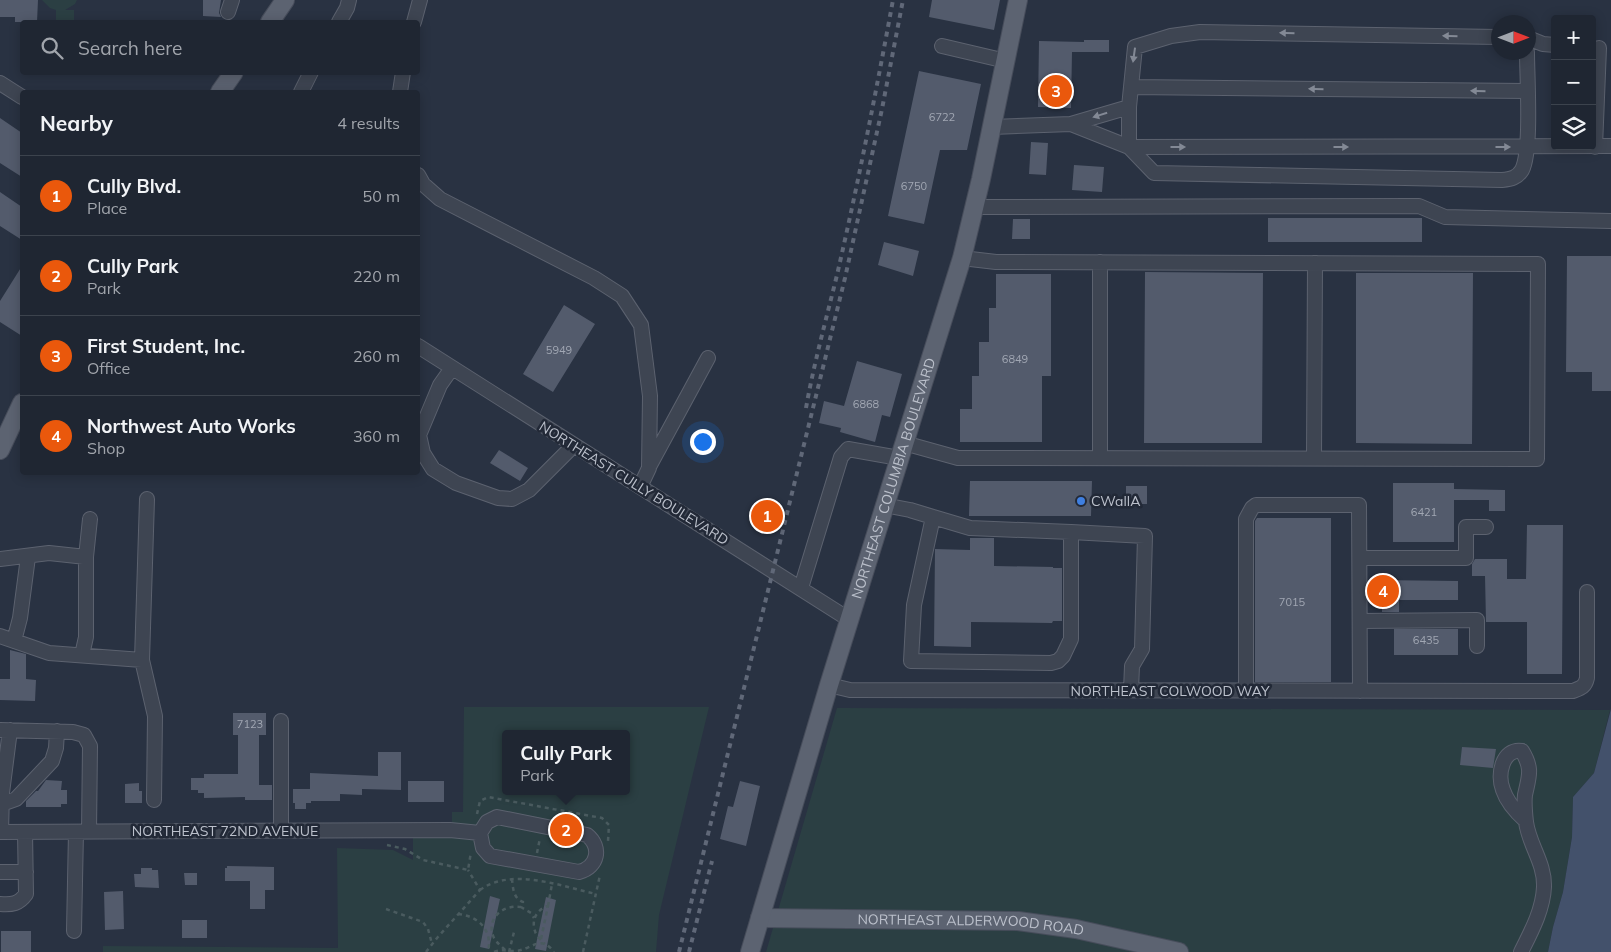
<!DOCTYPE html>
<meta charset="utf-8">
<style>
body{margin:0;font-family:Mulish,sans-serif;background:#272e3a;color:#f1f3f6}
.controls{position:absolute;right:15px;top:15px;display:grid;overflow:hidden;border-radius:5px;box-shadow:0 2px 12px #0003}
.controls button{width:45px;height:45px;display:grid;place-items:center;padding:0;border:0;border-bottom:1px solid #3c434d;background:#1f2632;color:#f1f3f6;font:25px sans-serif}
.compass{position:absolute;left:1491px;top:15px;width:45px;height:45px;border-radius:50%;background:#1f2632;box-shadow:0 2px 12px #0003;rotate:90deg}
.you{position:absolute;left:702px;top:441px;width:18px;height:18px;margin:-12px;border:4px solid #fff;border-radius:50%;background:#1a73e8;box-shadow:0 0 0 8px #1a73e833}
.badge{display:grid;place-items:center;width:32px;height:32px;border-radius:50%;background:#ea580c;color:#fff;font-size:16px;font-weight:700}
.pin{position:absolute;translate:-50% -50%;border:2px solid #fff;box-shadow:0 1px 5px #0006}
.popup{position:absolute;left:502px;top:730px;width:128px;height:65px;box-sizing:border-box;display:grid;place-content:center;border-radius:5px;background:#1f2632;filter:drop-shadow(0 1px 4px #0005);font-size:16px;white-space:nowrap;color:#a1a5ac}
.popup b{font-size:19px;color:#f1f3f6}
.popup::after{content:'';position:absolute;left:50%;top:100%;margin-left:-10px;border:10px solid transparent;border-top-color:#1f2632}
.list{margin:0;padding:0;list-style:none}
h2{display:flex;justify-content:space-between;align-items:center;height:65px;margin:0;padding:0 20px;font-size:21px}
h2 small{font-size:16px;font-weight:400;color:#a1a5ac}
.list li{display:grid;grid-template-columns:32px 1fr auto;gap:15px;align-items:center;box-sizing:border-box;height:80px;padding:0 20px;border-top:1px solid #3c434d}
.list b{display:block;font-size:19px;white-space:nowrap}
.list p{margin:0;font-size:16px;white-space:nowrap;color:#a1a5ac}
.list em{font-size:16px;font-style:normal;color:#a1a5ac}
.icon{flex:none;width:28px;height:28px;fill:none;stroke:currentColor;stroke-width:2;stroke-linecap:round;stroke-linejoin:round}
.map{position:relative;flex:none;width:1611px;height:952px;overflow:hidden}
.search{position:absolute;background:#1f2632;box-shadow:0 2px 12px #0003;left:20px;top:20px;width:400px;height:55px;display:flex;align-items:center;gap:12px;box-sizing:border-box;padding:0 18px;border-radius:5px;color:#a1a5ac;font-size:19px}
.panel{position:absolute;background:#1f2632;box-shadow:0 2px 12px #0003;left:20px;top:90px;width:400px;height:385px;border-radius:5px}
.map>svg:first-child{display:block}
.green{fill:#2b3f43;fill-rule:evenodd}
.water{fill:#43516b}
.building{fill:#535b6c}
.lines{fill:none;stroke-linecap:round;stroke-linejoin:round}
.minor-casing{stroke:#5c626f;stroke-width:16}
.major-casing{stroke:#474d5b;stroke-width:20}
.path{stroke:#4a5b5f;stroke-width:2.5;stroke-dasharray:4 4;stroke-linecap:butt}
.minor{stroke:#3e4552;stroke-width:14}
.major{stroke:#5c6371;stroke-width:18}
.rail{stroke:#606878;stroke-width:4;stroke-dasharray:5 5;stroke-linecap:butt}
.path-bridge{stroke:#4a5b5f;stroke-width:2.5;stroke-dasharray:4 4;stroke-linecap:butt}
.oneway{fill:#838995}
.shop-dot{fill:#3f7fe0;stroke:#222937;stroke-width:2}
.labels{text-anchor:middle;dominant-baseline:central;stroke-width:5;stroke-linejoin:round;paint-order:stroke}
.number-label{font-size:11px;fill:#a1a7b3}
.street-label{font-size:14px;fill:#bbc0cb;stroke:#222937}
.poi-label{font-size:14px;fill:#bbc0cb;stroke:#222937;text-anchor:start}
</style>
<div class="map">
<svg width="1611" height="952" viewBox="0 0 1611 952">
<rect width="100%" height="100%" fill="#293242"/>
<path class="green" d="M42 0H77L75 4 65 10H74V22H56V10L50 8Z
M464 707H709L659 915 656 952H103V946L338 948 337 848 393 850 413 860V837H452V812H463ZM506 734H626V791H506Z
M837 708 1610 710 1594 773 1573 797 1572 837 1563 892 1553 927 1548 952H766Z"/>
<path class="water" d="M1611 709V952H1548L1553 927 1563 892 1572 837 1573 797 1594 773Z"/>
<path class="building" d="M0 0H38L37 22H15V17H0Z
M203 0H221L219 13 221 17 203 16Z
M932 0H1000L994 30 929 17Z
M1084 40H1109V52H1072L1071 108 1038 107 1039 41 1084 42Z
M919 71 981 84 967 150H940L924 224 888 216Z
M0 118 22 133V177L0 163Z
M1031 142 1048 143 1046 175 1029 174Z
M1074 165 1104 167 1102 192 1072 190Z
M0 192 22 207V240L0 226Z
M1268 218H1422V242H1268Z
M1013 219H1030V239H1012Z
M884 242 919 251 913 276 878 265Z
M1567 256H1611V391H1592V372H1566Z
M22 266V336L0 322V301Z
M1145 272 1263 273 1262 443H1144Z
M1356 273H1473L1472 444 1356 443Z
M996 274H1051V376H1042V442H960V409H972V376H979V342H989V308H996Z
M564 305 595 324 553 392 523 374Z
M857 361 902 374 890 417 882 415 875 442 840 432 841 428 819 423 824 401 844 406Z
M499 450 528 468 520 481 490 463Z
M970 481H1092L1091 516H969Z
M1393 483H1454V489L1505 490V511H1489V500H1454V542H1393Z
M1126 486H1147V504H1126Z
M1257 518H1331V682H1255V521Z
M1527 525H1563L1562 674H1527V622H1486L1485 576H1472V564L1475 559H1507V579H1526Z
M970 538H994V566L1053 567V568H1062V621H1053L1052 623 971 622V647L934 646 935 549 970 550Z
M1376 580 1458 581V600H1399V612H1382V600H1376Z
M1394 629H1458V655H1394Z
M10 650 26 654V679L36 680 35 701 0 700V679H10Z
M233 713H266V735H259V785H272V800H245V797L204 798V793H198V790H191V778H204V774H238V735H233Z
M1462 747 1496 749 1493 768 1460 765Z
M378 752H401V790L362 789V795L340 794V801H311V803H306V809H295V803H293V789H310V773L378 776Z
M46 780 62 781 61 790H67V804H61V807H26V801L36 791H38Z
M408 781H444V802H408Z
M740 781 760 786 746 846 720 839 728 806 733 807Z
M139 783V791H142V803H125V784Z
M227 866 274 867V890H265V909H250V881H225V868H227Z
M141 868H152V870H158L159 888 135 887 134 874H141Z
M184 873H197V885H185Z
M123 891 124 929 105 930 104 892Z
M490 896 500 899 489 949 480 947Z
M546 897 556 900 546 951 535 949Z
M182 920H207V938H182Z
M1 931H31V952H1Z"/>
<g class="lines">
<g class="minor-casing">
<path id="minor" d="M228 12 232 0
M339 22 347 8 349 0
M414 22 420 0
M1498 37 1200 32 1171 36 1135 47 1129 107V147L1611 146
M1528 38 1543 44 1555 45
M942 46 1006 61
M0 83 22 97
M1131 87 1527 91
M301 92 311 72
M400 92 403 72
M1071 124 1129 147 1154 173 1502 180C1511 179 1517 178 1522 170 1532 150 1527 78 1527 52
M992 127 1071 124 1129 107
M1595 147 1599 48
M418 175 423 184 440 199 594 278 622 296 641 325 650 396 649 468 640 487
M975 207 1419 206 1445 217 1611 221
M418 346 850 620
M452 368 440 385 419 435 423 453 433 469 456 483 498 498 512 499 529 490 574 445
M904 443 958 458 1537 459 1538 264 996 262 962 258
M1100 458V262
M1314 458 1315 263
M650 465 708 358
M147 499 142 660 155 716 154 800
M884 505 910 510 933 517 914 605 911 661 1051 663 1058 661 1063 656 1071 639V532L970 528 933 517
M1071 532 1145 536 1142 649 1132 666 1131 690
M1360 558H1466V527H1486
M0 559 49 553 86 557
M801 588 841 457 848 449 899 458
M1360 621 1477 620V646
M0 636 49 653 142 660
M14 641 20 618 28 557
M82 655 86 637V557L90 519
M829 685 850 690 1573 691C1581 688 1585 687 1587 678V592
M1246 691V519L1252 508 1256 505H1359L1360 691
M0 730 73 732 84 735 90 746 89 832
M2 804 16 799 52 761 56 748 57 731
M281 831V721
M0 832 450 830 480 833 487 822 497 817 587 835C602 847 598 867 579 872L490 856 483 848 480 833
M1 832 2 793 10 730
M0 872H26
M0 904C12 905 19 904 26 894L25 832
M74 931 76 832
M1521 952C1531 932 1543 910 1544 887 1545 863 1529 845 1526 822 1525 813 1524 803 1525 795 1529 776 1533 769 1522 751 1502 748 1497 775 1503 790 1507 802 1517 813 1526 821"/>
</g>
<g class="major-casing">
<g id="major">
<path d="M270 22 285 0"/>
<path d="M220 92 234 72"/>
<path d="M0 450 22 403"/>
<path id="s1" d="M760 918 1018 921 1076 929 1179 952"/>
<path id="s2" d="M750 952 829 685 962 258 981 179 1018 0"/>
</g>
</g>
<path class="path" d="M477 814 480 801 488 797 602 818 609 825 608 841
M387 845 405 849 423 860 468 870 471 852
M537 853 540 838
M512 879C513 888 513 898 523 902L521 907 531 913 534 918
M480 890C511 867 561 886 596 894
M548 906 552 884
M386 909 423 922 428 929 432 944
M458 914C479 916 493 931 488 952
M541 939 548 906C537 909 531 920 535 931 536 936 542 941 545 944
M505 950C501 946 497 943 494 938 485 919 503 904 521 907
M426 952 437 938 480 890 468 870
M494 952C502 949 507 951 514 951 531 951 540 933 554 952
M583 952 600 875"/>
<use href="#minor" class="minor"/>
<use href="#major" class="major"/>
<path class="rail" d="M806 408C814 363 826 320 837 275 858 184 876 92 893 0
M679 952 845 278 882 109 903 0
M689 952 712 861"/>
<path class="path-bridge" d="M509 952 514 932"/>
</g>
<defs><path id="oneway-solid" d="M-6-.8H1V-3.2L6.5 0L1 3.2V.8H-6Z" transform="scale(1.25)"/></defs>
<g class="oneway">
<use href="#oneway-solid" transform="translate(1287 33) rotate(-179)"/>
<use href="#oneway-solid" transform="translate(1450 36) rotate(-179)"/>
<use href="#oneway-solid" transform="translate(1134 55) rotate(98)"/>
<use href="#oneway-solid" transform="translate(1316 89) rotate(-179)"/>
<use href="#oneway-solid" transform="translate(1478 91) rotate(-179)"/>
<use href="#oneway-solid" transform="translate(1100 115) rotate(163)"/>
<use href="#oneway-solid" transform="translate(1178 147)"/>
<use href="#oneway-solid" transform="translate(1341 147)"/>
<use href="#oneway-solid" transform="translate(1503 147)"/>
</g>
<circle class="shop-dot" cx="1081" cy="501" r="5"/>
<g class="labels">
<g class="number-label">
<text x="942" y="117">6722</text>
<text x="914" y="186">6750</text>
<text x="559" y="350">5949</text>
<text x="1015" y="359">6849</text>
<text x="866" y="404">6868</text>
<text x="1424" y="512">6421</text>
<text x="1292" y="602">7015</text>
<text x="1426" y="640">6435</text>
<text x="250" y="724">7123</text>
</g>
<g class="street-label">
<text stroke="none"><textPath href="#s2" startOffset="495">NORTHEAST COLUMBIA BOULEVARD</textPath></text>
<text transform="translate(634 483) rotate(32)">NORTHEAST CULLY BOULEVARD</text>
<text x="1170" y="691">NORTHEAST COLWOOD WAY</text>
<text x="225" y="831">NORTHEAST 72ND AVENUE</text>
<text stroke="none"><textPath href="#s1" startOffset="211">NORTHEAST ALDERWOOD ROAD</textPath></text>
</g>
<g class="poi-label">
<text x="1091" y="501">CWallA</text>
</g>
</g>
</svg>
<div class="controls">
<button>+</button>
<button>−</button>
<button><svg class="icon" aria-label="layers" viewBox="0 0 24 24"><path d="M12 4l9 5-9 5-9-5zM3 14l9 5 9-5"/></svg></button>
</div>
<svg class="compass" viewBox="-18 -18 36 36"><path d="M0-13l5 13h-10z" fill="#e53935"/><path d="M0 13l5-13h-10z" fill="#a1a5ac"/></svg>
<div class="you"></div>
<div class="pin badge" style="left:767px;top:516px">1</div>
<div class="pin badge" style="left:566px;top:830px">2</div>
<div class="popup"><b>Cully Park</b>Park</div>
<div class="pin badge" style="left:1056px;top:91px">3</div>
<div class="pin badge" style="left:1383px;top:591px">4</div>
<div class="search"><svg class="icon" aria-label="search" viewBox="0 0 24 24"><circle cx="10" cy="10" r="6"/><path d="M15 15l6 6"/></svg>Search here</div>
<section class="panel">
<h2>Nearby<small>4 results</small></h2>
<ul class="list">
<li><span class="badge">1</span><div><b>Cully Blvd.</b><p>Place</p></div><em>50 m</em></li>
<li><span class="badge">2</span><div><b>Cully Park</b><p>Park</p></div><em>220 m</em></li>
<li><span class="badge">3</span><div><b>First Student, Inc.</b><p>Office</p></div><em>260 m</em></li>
<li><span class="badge">4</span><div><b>Northwest Auto Works</b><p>Shop</p></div><em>360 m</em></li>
</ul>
</section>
</div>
